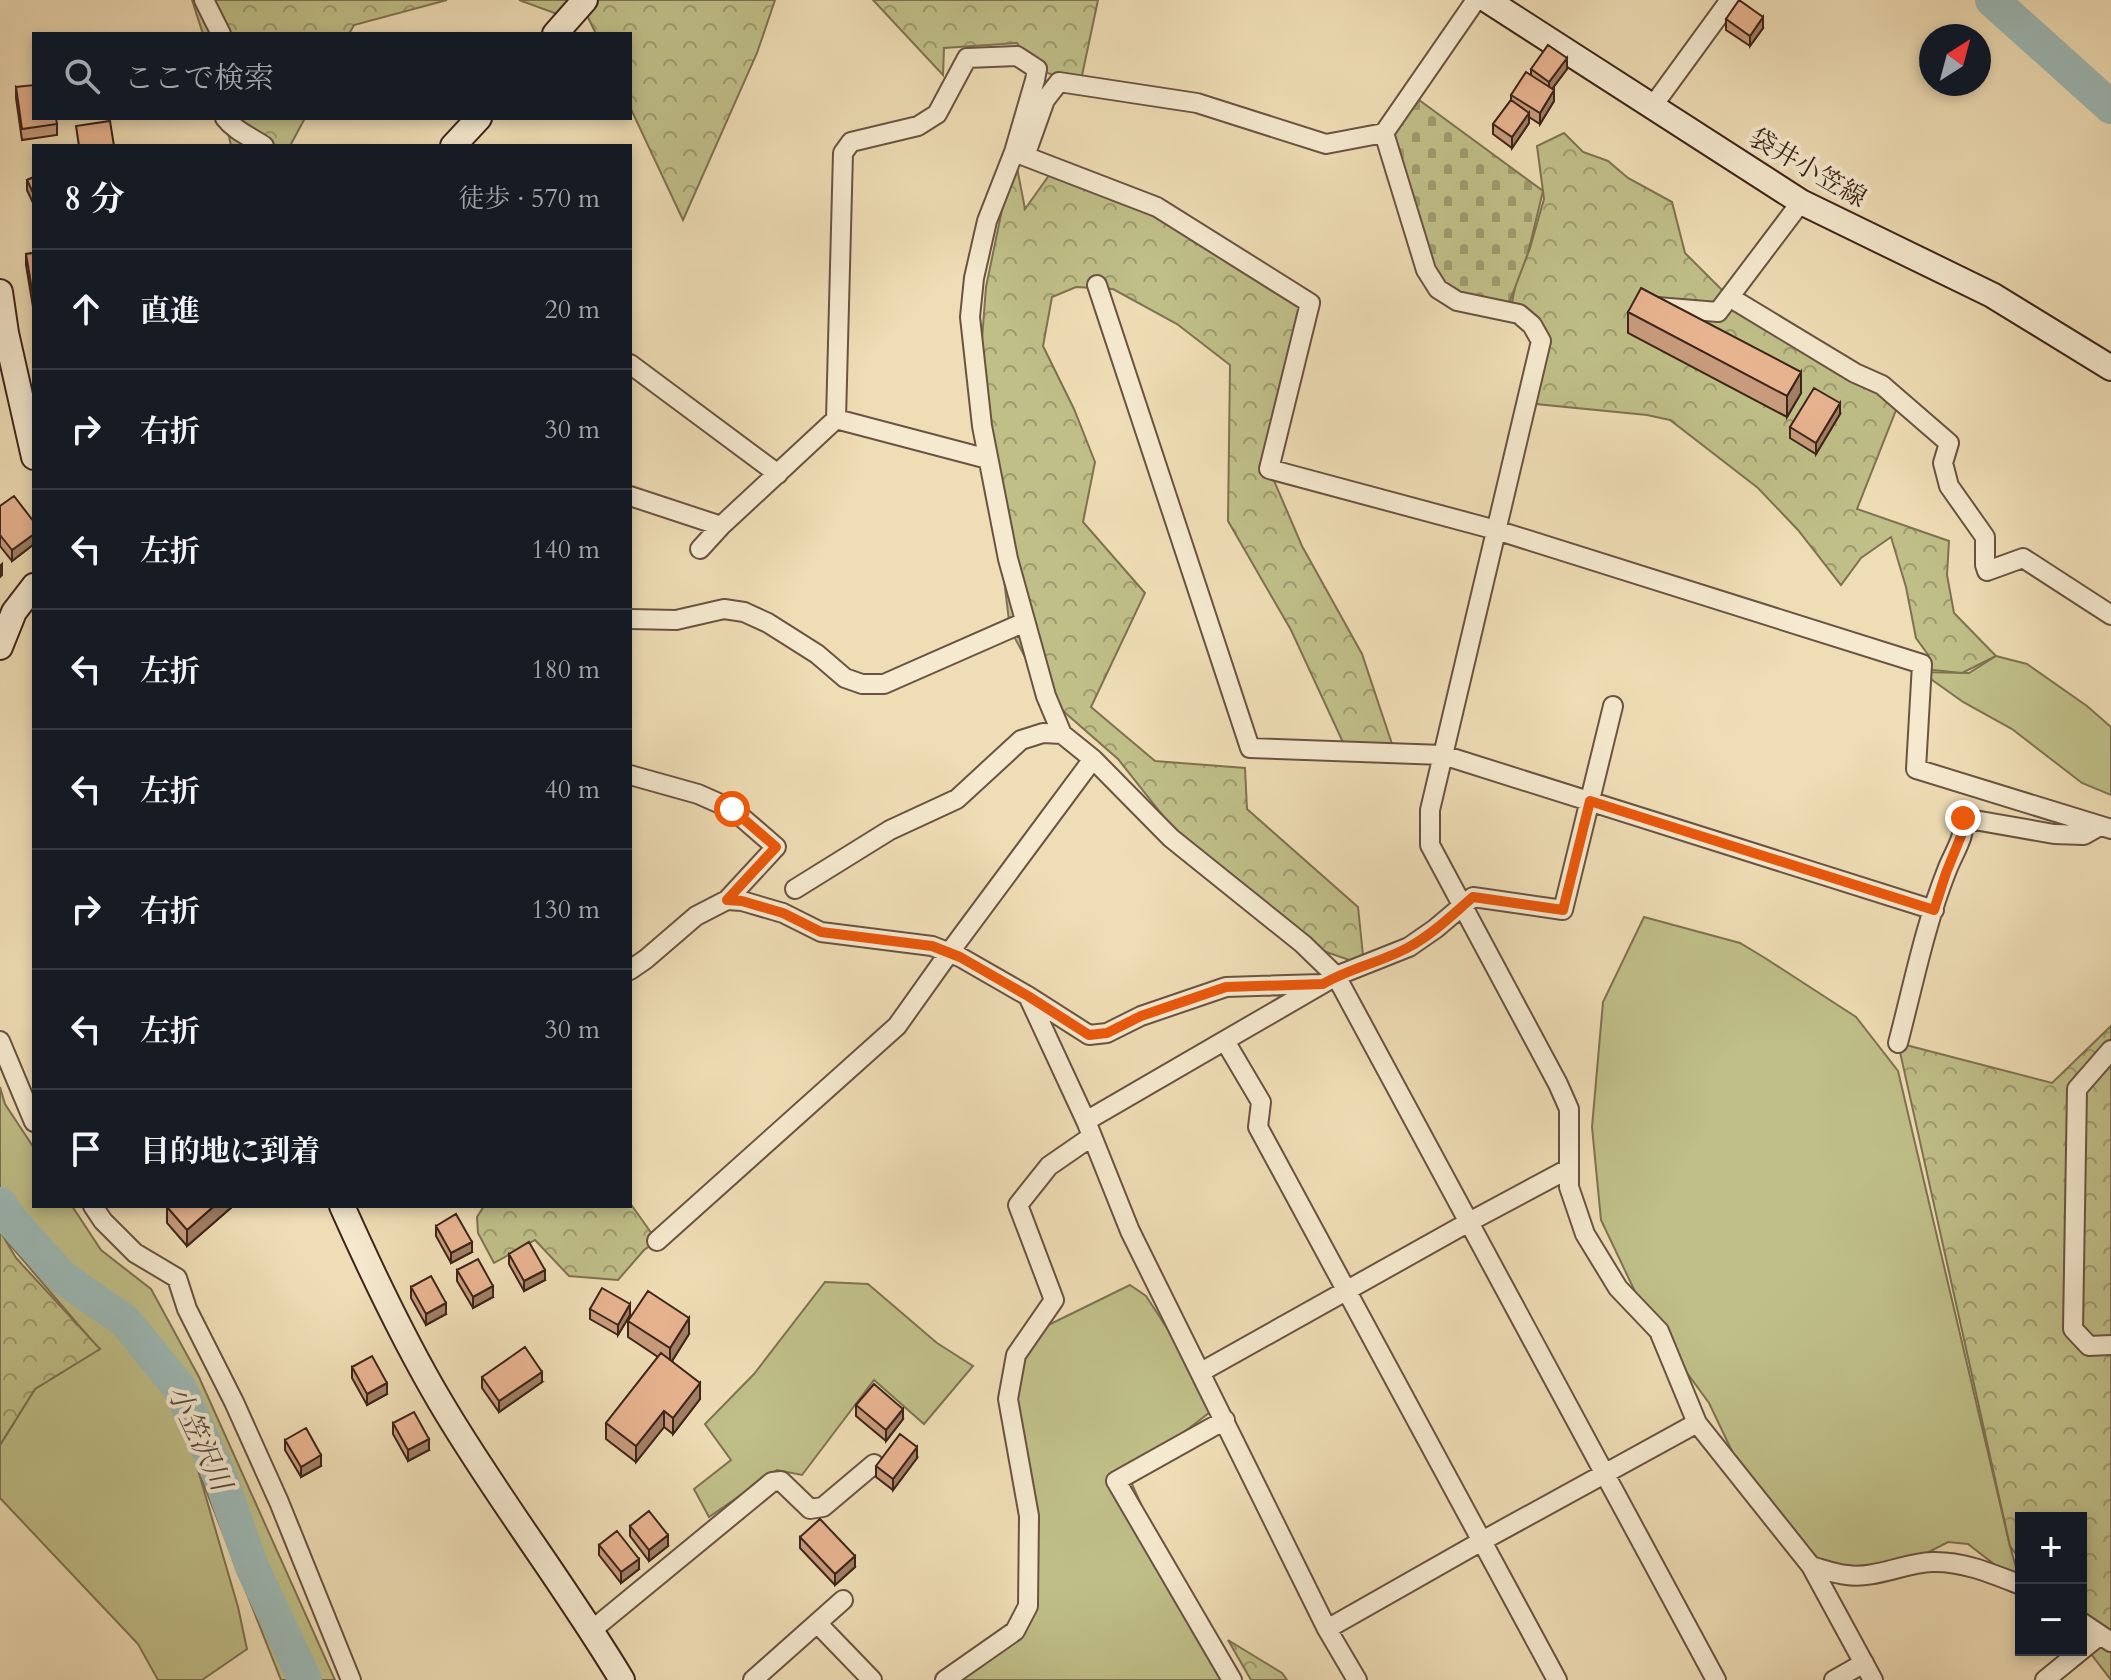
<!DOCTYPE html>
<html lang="ja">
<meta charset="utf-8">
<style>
body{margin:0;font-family:Cardo,"Noto Serif JP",serif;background:#20242c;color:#f1f3f6}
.controls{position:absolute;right:24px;bottom:24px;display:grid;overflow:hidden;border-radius:0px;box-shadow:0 4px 12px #0003}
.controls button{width:72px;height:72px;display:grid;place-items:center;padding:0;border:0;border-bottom:2px solid #363941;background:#171b24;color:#f1f3f6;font:40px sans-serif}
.compass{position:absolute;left:1919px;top:24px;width:72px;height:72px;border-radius:50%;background:#171b24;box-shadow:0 4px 12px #0003;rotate:36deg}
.stop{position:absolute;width:24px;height:24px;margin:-18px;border:6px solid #ea580c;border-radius:50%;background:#fff}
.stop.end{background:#ea580c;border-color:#fff;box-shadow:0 2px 8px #0008}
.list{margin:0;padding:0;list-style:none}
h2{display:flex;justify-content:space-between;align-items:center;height:104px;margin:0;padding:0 32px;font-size:34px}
h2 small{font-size:26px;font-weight:400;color:#9ea1a6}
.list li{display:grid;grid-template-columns:52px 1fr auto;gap:24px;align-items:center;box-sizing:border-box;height:120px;padding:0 32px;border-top:2px solid #363941}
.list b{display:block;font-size:30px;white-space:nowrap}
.list em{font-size:26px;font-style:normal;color:#9ea1a6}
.icon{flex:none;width:44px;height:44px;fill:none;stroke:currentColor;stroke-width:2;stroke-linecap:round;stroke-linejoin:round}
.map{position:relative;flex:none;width:2111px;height:1680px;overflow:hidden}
.search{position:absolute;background:#171b24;box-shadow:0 4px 12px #0003;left:32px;top:32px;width:600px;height:88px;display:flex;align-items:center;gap:20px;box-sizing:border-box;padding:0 28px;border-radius:0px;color:#9ea1a6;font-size:30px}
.panel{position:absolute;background:#171b24;box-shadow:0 4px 12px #0003;left:32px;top:144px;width:600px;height:1064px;border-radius:0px}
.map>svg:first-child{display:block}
.green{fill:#c0bf88;stroke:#7e7252;stroke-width:2}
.forest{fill:url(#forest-crowns);stroke:#7e7252;stroke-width:2}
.cemetery{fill:url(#cemetery-stones);stroke:#7e7252;stroke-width:2}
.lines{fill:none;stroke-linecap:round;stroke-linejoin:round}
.river{stroke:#9dbab7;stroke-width:34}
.street-casing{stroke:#6a5342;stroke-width:22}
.secondary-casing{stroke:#3d251b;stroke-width:28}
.street{stroke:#f5e9cf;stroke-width:18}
.secondary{stroke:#f5e9cf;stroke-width:24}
.wall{fill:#c89b7c;stroke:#3d251b;stroke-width:2}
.shaded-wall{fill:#a27e65;stroke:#3d251b;stroke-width:2}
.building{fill:#e8b490;stroke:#3d251b;stroke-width:2}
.route{stroke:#ea580c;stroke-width:10}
.labels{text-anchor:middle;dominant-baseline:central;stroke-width:8;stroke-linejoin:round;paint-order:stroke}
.street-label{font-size:26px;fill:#3d251b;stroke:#f5e9cf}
.water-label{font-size:28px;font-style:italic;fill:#554a42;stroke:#f5e9cf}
</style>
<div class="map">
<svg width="2111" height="1680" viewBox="0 0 2111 1680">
<defs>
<pattern id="forest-crowns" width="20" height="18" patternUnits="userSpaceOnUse" patternTransform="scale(2)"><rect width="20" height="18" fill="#c0bf88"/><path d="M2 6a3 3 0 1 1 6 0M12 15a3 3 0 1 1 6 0" fill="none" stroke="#9d9b6e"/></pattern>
<pattern id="cemetery-stones" width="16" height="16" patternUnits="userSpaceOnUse" patternTransform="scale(2)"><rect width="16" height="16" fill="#c0bf88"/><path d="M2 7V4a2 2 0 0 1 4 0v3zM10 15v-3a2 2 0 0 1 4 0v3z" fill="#9d9b6e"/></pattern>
</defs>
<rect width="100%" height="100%" fill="#efddb5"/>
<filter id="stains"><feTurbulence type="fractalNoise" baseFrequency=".0025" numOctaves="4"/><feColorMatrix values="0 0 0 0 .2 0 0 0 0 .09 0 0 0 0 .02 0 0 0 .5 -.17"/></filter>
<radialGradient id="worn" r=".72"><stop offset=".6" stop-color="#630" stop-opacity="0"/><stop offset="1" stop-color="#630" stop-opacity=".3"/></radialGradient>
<path class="green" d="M1996 656 2027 664 2087 706 2111 727V795L2082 783 2012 729 1963 702 1921 672 1969 673Z
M1644 917 1740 943 1765 958 1856 1017 1898 1071 2010 1546 2021 1585 1968 1544 1948 1542 1900 1567 1849 1576 1800 1553 1751 1491 1709 1403 1649 1321 1601 1220 1592 1127 1603 1002Z
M0 1087 5 1104 34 1148V1206H72L101 1250 151 1289 199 1377 335 1680H281L198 1470 238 1607 247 1649 202 1680H158L138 1644 0 1498V1445L35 1389 99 1349 0 1233Z
M825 1282 868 1284 937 1343 973 1366 924 1424 874 1380 802 1475 777 1470 709 1517 694 1489 731 1460 705 1424 754 1374Z
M1130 1285 1146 1296 1218 1406 1128 1475 1175 1581 1222 1680H945L1006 1637 1028 1606V1555L1008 1399 1030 1334Z"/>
<path class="forest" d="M192 0H447L354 25 349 34H203Z
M519 0H775L757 53 683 220 630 107V34H596L584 9 568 18Z
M873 0H1098L1080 85 1037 69 1017 43 944 48 943 75Z
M225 118H305L290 146H231Z
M1564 133 1583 152 1608 161 1628 178 1672 202 1685 253 1730 298 1900 400 1857 509 1949 541 1947 575 1954 613 1996 656 1962 673 1923 669 1929 656 1916 638 1906 587 1891 537 1861 558 1841 585 1798 530 1758 488 1670 420 1647 415 1526 403 1541 341 1510 312 1516 283 1530 248 1544 199 1537 146Z
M1014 152 1025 209 1055 167 1174 217 1310 303 1269 469 1302 546 1362 654 1395 753 1347 751 1291 630 1228 521 1230 365 1177 324 1113 289 1076 287 1052 297 1043 346 1074 409 1095 462 1083 522 1145 593 1091 707 1155 761 1245 768 1247 809 1358 907 1364 965 1303 944 1198 860 1118 759 1046 696 1010 629 992 480 978 392 986 287Z
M2111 1026V1680L2081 1641V1518H2021V1561L2010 1546 1898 1043 2052 1083Z
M630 1203 657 1241 644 1250 618 1280 569 1276 535 1240 494 1263 478 1233 477 1217 484 1206H630Z
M0 1231 16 1258 100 1349 35 1389 0 1445Z
M1228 1640 1282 1673 1287 1680H1251Z"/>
<path class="cemetery" d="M1415 97 1543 191 1528 253 1508 306 1462 302 1426 270 1384 133Z"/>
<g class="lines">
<path class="river" d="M1992 0 2111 107
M0 1204 10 1219 63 1278 125 1321 180 1389 220 1477 252 1567 305 1680"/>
<g class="street-casing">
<path id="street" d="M204 0 221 34
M1476 0 1384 133 1426 270 1438 289 1457 301 1519 314 1532 325 1541 341 1430 810V845L1558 1084 1569 1109V1187L1585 1234 1618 1288 1659 1331 1697 1423 1811 1566 1873 1680
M1652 107 1730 0
M225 118C235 131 251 137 264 146
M1014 152 1157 207 1310 303 1269 469 1496 530 1922 664 1916 769 2111 829
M1025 156 1045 100 1059 82 1197 103 1326 144 1384 133
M1097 285 1250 748 1443 755 1934 910
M1731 298 1855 373 1882 385 1949 443 1943 463 1949 486 1985 537V565L1987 571 2023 558 2111 615
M1657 307 1718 312 1801 202
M630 364 778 474
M836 419 843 153 851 142 918 126 937 114 967 58 1017 56 1037 69 1035 80 1014 152 987 221 974 278 970 317 982 426 1008 559 1046 696 1062 734 1093 759 1171 838 1303 944 1336 976 1716 1680
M630 496 721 526
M700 549 721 526 836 419 988 459
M630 619 676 620 724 609 744 612 768 623 817 654 845 678 862 684H884L1025 622
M630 775 698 794 732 809 776 847 727 900
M795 889 890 830 957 799 1021 740 1043 733 1062 734
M630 970 646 959 696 916 727 900 742 901 783 913 821 932 932 946 960 957 1028 996 1086 1121 1130 1231 1327 1629 1357 1680
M1028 996 1089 1035 1107 1033 1141 1016 1226 987 1321 984
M0 1041 34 1122
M1225 1041 1261 1102 1258 1127 1557 1680
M1898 1043C1913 986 1925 925 1947 870 1953 854 1967 834 1963 818L2054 834 2084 835 2100 826
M2111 1050 2077 1089 2073 1329 2089 1346 2111 1345
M1086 1121 1336 976 1409 947 1435 929 1473 897 1563 910 1613 706
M93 1206 103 1221 135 1253 177 1278 187 1309 234 1402 279 1502 351 1680
M657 1241 897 1026 949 953 1093 759
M1201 1372 1469 1222 1568 1169
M1225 1420 1116 1481 1232 1680
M1811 1566C1822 1569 1835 1574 1847 1575 1875 1579 1904 1563 1932 1562 1963 1561 1993 1574 2021 1585
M2081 1622 2111 1642
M817 1623 872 1680
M1327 1629 1482 1541 1697 1423
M592 1630 772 1482 781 1481 810 1509 823 1507 874 1464
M753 1680 843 1600
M945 1680 1015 1631 1028 1606 1029 1516 1008 1399 1016 1355 1054 1300 1018 1205 1049 1166 1091 1137
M1834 1680 1864 1663
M2045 1680 2100 1635"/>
</g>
<g class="secondary-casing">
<path id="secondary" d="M1487 0 1801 202 1992 295 2111 368
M555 34 585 0
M453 146 479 118
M0 292 6 333 34 457
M0 647 14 612 34 586
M342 1206C372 1273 403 1339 441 1403 497 1498 565 1585 622 1680"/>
</g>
<use href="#street" class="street"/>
<use href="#secondary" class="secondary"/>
</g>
<path class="wall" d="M1726 19 1763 28 1750 46 1726 30Z
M1531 69H1567L1552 89 1554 101 1540 124 1529 117V123L1512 148 1493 134V124L1511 100V95L1531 75Z
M16 87 57 124V135L22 140 16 98Z
M34 177V205L27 190V180Z
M34 253V307H33L26 265V254Z
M1628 312 1801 393 1787 417 1628 333Z
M1840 414 1816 454 1790 438V427Z
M0 506 34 522V544L12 561 0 546Z
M233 1206 187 1246 167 1223V1207Z
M436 1226 472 1252 451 1263 436 1236Z
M509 1254 545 1280 524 1291 509 1264Z
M457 1270 493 1297 473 1308 457 1281Z
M411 1287 446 1314 426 1325 411 1298Z
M590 1309 630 1315 618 1335 590 1319Z
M628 1321 689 1334 672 1361 700 1399 673 1434 664 1427 636 1462 606 1439V1423L658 1357 628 1337Z
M352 1367 387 1394 367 1405 352 1378Z
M482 1377 542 1382 499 1412 482 1388Z
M856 1405 903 1419 886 1441 856 1416Z
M393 1423 429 1450 408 1461 393 1434Z
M285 1440 321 1466 301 1477 285 1450Z
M917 1458 893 1490 876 1477V1466Z
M630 1526 668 1546 649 1561 630 1536Z
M800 1537 855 1567 835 1585 800 1548Z
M599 1545 639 1569 621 1583 599 1555Z"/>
<path class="shaded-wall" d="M1763 17V28L1750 46V36Z
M1567 58V69L1549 93V82Z
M1554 90V101L1540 124V113Z
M1529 113V123L1512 148V137Z
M1801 372V393L1787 417V396Z
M1840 403V414L1816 454V443Z
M34 534V544L12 561V550Z
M2 564V575L0 577V566Z
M214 1206H233L187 1246V1230Z
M472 1242V1252L451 1263V1253Z
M545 1270V1280L524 1291V1281Z
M493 1286V1297L473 1308V1297Z
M446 1303V1314L426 1325V1314Z
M630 1304V1315L618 1335V1325Z
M689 1318V1334L670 1364V1348Z
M542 1372V1382L499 1412V1401Z
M387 1383V1394L367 1405V1394Z
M700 1383V1399L673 1434V1418Z
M903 1409V1419L886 1441V1430Z
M664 1411V1427L636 1462V1446Z
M429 1439V1450L408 1461V1450Z
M917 1447V1458L893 1490V1479Z
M321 1455V1466L301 1477V1467Z
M668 1535V1546L649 1561V1550Z
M855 1556V1567L835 1585V1574Z
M639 1559V1569L621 1583V1572Z"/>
<path class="building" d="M1739 0 1763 17 1750 36 1726 19Z
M1548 45 1567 58 1549 82 1531 69Z
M1526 72 1554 90 1540 113 1511 95Z
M34 85V118H56L57 124 22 129 16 87Z
M1511 100 1529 113 1512 137 1493 124Z
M110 121 114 146H79L76 126Z
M34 177V195L27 180Z
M34 253V296H33L26 254Z
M1641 288 1801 372 1787 396 1628 312Z
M1814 388 1840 403 1816 443 1790 427Z
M14 496 34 522V534L12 550 0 535V506Z
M168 1206H214L187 1230 167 1207Z
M456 1214 472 1242 451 1253 436 1226Z
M529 1242 545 1270 524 1281 509 1254Z
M478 1259 493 1286 473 1297 457 1270Z
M431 1276 446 1303 426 1314 411 1287Z
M602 1288 630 1304 618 1325 590 1309Z
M648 1291 689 1318 670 1348 628 1321Z
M525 1347 542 1372 499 1401 482 1377Z
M661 1353 700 1383 673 1418 664 1411 636 1446 606 1423Z
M372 1356 387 1383 367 1394 352 1367Z
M874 1384 903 1409 886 1430 856 1405Z
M414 1412 429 1439 408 1450 393 1423Z
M306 1428 321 1455 301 1467 285 1440Z
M900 1434 917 1447 893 1479 876 1466Z
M649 1511 668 1535 649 1550 630 1526Z
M820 1519 855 1556 835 1574 800 1537Z
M617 1531 639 1559 621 1572 599 1545Z"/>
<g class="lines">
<path class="route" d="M732 809 776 847 727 900 742 901 783 913 821 932 932 946 960 957 1028 996 1089 1035 1107 1033 1141 1016 1226 987 1323 984C1350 968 1382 962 1409 947 1433 934 1453 914 1473 897L1563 910 1590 801 1934 910 1946 873 1965 826 1963 818"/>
</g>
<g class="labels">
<g class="street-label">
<text transform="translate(1808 168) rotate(30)">袋井小笠線</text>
</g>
<g class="water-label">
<text transform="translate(199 1438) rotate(65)">小笠沢川</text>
</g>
</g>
<rect width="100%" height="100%" filter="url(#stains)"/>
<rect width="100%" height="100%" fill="url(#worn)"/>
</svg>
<div class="controls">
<button>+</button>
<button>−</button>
</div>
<svg class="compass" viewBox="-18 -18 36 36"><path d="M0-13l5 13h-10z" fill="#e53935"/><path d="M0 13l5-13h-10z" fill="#9ea1a6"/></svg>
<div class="stop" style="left:732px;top:809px"></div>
<div class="stop end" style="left:1963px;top:818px"></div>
<div class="search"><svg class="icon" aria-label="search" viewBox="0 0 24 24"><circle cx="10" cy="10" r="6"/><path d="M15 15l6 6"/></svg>ここで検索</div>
<section class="panel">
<h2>8 分<small>徒歩 · 570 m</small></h2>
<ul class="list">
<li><svg class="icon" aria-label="ahead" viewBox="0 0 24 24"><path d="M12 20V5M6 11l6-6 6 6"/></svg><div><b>直進</b></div><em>20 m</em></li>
<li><svg class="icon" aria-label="right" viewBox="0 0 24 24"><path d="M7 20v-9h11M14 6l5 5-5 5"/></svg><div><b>右折</b></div><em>30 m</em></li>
<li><svg class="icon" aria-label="left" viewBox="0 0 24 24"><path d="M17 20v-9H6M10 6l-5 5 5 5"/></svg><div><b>左折</b></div><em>140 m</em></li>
<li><svg class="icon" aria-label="left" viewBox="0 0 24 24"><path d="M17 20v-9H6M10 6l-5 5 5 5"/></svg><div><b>左折</b></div><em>180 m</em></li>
<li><svg class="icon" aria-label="left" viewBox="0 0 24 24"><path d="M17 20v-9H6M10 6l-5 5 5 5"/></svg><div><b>左折</b></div><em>40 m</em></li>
<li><svg class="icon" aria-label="right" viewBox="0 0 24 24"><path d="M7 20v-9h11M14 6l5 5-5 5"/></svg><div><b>右折</b></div><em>130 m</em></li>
<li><svg class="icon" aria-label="left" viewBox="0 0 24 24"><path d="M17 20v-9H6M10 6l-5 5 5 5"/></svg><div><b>左折</b></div><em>30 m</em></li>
<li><svg class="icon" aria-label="arrive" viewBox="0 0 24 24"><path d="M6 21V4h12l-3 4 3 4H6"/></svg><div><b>目的地に到着</b></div></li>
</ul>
</section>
</div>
